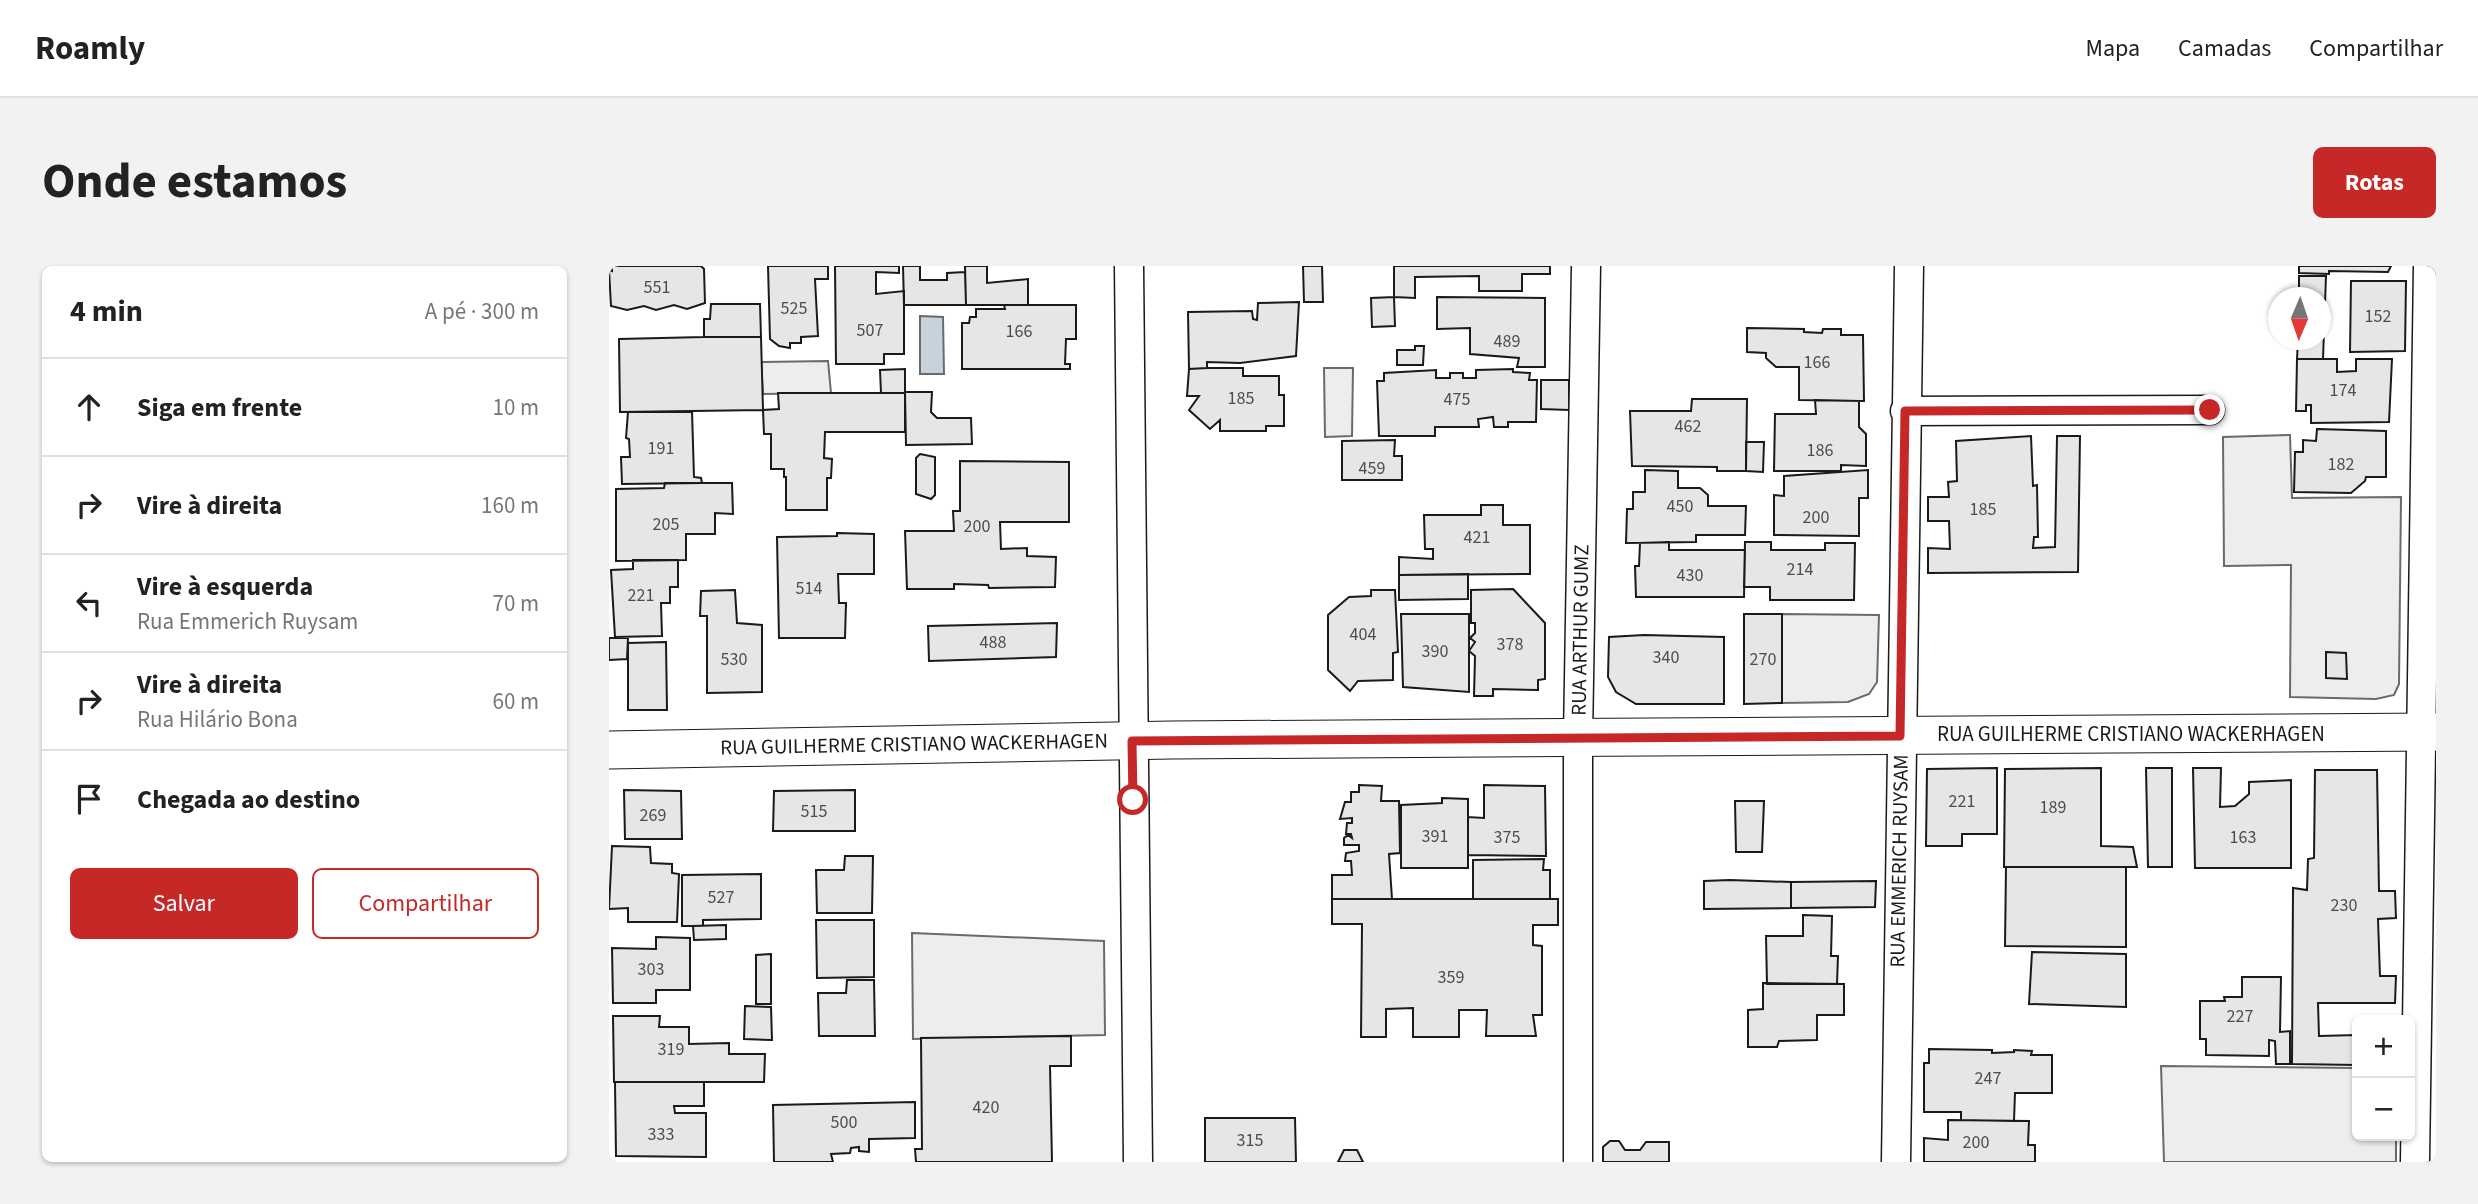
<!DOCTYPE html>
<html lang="pt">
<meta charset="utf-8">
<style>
body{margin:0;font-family:"Source Sans 3",sans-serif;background:#f2f2f2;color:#222}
.controls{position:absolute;right:21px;bottom:21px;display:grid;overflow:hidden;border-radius:10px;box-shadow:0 2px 5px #0004}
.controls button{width:63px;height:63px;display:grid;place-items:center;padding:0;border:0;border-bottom:2px solid #e0e0e0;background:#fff;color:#222;font:35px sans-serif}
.compass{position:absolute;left:1659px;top:21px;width:63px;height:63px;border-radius:50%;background:#fff;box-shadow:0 2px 5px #0004;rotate:182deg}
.stop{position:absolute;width:21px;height:21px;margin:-16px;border:5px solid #c62828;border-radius:50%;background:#fff}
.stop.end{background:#c62828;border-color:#fff;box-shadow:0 2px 7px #0008}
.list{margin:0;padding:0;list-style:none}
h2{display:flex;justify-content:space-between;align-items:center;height:91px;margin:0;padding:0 28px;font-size:30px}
h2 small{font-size:23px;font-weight:400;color:#767676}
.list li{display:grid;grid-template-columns:46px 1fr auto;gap:21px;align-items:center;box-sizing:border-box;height:98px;padding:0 28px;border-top:2px solid #e0e0e0}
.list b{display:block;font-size:26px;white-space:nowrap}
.list p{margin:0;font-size:23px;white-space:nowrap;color:#767676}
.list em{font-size:23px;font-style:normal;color:#767676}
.actions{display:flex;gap:14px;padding:21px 28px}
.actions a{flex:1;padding:16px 0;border:2px solid #c62828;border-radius:10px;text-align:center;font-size:24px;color:#c62828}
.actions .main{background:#c62828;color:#fff}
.icon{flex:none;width:38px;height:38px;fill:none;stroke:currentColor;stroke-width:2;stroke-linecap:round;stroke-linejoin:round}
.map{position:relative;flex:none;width:1827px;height:896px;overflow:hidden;border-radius:10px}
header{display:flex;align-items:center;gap:42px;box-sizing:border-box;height:98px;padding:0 35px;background:#fff;border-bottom:2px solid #e0e0e0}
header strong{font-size:33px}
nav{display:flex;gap:38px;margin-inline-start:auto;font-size:24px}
.intro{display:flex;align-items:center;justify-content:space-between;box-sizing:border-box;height:168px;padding:0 42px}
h1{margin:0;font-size:49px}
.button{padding:18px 32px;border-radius:10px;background:#c62828;color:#fff;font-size:24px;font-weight:700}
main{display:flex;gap:42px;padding:0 42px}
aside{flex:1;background:#fff;border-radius:10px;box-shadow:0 2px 5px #0004}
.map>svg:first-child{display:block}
.parking{fill:#ededed;stroke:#6a6a6a;stroke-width:2}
.water{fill:#c6d2dc;stroke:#6a6a6a;stroke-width:2}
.building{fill:#e6e6e6;stroke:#1a1a1a;stroke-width:2}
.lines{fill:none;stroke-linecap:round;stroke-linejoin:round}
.minor-casing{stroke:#1a1a1a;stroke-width:31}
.tertiary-casing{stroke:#1a1a1a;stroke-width:39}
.minor{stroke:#fff;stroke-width:28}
.tertiary{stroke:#fff;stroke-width:37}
.route{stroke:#c62828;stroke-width:9}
.labels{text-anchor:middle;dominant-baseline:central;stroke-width:5;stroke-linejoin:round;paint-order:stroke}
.number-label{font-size:18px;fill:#4d4d4d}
.street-label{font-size:21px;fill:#1a1a1a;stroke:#fff}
</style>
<header>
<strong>Roamly</strong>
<nav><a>Mapa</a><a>Camadas</a><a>Compartilhar</a></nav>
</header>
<div class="intro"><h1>Onde estamos</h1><a class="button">Rotas</a></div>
<main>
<aside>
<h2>4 min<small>A pé · 300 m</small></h2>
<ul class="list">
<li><svg class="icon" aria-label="ahead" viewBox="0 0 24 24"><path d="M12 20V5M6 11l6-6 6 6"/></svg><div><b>Siga em frente</b></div><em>10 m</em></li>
<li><svg class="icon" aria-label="right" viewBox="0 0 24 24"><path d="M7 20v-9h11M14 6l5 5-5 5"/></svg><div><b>Vire à direita</b></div><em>160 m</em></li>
<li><svg class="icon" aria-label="left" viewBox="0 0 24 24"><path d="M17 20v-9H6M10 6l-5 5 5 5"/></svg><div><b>Vire à esquerda</b><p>Rua Emmerich Ruysam</p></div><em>70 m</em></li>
<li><svg class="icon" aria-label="right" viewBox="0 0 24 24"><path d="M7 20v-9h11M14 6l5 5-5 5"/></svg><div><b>Vire à direita</b><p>Rua Hilário Bona</p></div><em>60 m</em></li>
<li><svg class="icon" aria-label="arrive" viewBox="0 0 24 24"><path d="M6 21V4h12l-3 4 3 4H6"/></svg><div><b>Chegada ao destino</b></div></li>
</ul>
<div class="actions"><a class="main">Salvar</a><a>Compartilhar</a></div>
</aside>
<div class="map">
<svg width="1827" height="896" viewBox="0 0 1827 896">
<rect width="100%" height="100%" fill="#fff"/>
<path class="parking" d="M219 95 222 127 154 128 152 96Z
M715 102H744L743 170 716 171Z
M1681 169 1683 232 1792 231 1790 418 1785 429 1767 433 1681 431 1682 299 1615 300 1614 171Z
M1173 348 1270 349 1268 416 1260 428 1239 436 1173 437Z
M303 667 495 675 496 769 304 773Z
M1552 800 1748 802V870H1787V896H1555Z"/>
<path class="water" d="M311 50 334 51 335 108H311Z"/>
<path class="building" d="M3 0H92L95 3 96 37 78 43 65 39 47 44 35 40 18 44 2 40 0 4 3 5Z
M159 0H219V13H206L209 70 192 71V77H181V82L170 80 161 73Z
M226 0H290V7L267 6V28L295 25V88H275V98H227Z
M294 0H311V14H338V7L356 6 357 39H295Z
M356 0H378V17L419 13V39H357Z
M694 0H713L714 36H695Z
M785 0H941V8H913V25H870V10L806 11V32L785 31Z
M1690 0H1782L1779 6 1720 5V8L1690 7Z
M1690 10H1717L1714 93H1688L1689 74H1712V32H1690Z
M1742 15H1797L1796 85 1741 86Z
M785 31 786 60 763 61 762 32Z
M828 31 936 32V101H908L910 92 861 88V62L828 63Z
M690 36 687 90 631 97 598 96V102L580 103 579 46 643 45 644 53 648 54 649 37Z
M102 38H151L152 71H95V53H101Z
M395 39H467V73H457L456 98H461V103H353V57H360L361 51H367V43H396Z
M1138 62 1195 63V66L1213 67 1214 63H1232V69H1254L1255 135 1190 134V101H1167L1157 92V87L1138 86Z
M95 71H152L154 144 11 146 10 73Z
M806 80H815L814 99H788V84H806Z
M1688 93H1728V106L1747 105V93H1783L1780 156 1702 157V139H1697V145H1687Z
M598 102H634V110H670V129H675V160H657V165H611V154L601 163 580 144 590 130H578L580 103Z
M296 103V127H272L271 104Z
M904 103V106L921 107 920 114H928L927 156H899V161H885L884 151 869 153 870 161H826V170H770L768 115H775V107L827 104V112H841V107H854V112H867V104Z
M932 114H960V144L932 143Z
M296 126H323L322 146 328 152H362L363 178 297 179Z
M169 127H296V166H216L215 192 223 193 222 212H218V244H177V211H175V203H162V168H155L154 144 170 143Z
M1083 133H1138L1137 205H1108V201L1023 200 1021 145H1082Z
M1206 134 1250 135V161L1257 168V200L1232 199V205H1165L1166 148H1207Z
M83 145 85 211 92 212 93 217 13 218 12 191H21L20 173 17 172 19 146Z
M1708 163 1777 165V211H1757L1756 215 1742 227 1685 226 1686 186H1694V174L1707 175Z
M1422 170 1424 220 1428 219 1429 271H1425L1424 282 1446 281 1448 170H1471L1469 306 1319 307V282L1341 283 1340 255H1319V231H1340L1339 216 1348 215 1347 175Z
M786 174 785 190H793V214H733V175Z
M1137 176H1155L1154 206 1137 205Z
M311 188 326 191V229L322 233 307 228V192Z
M351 195 460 196V256H391L392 283 418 282V290L447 291 446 321 380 322 379 319 345 318V323H298L296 265H345L344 245H351Z
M1036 204 1069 205V222H1091L1099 229V240H1137L1136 269H1087V276L1017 277 1018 243H1024V226H1036Z
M1259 204V232H1250V270L1165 269V229L1175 230V210Z
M56 217H123L124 248 106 247V268H77V294L7 295V223L55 222Z
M872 239H894V259H921V308L790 309V291L824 293V283H816L815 249H872Z
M228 267 265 268V308H229L230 337H237L236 372H170L168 271 228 270Z
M1060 276V284H1136L1135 331H1027L1026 300H1030L1031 277Z
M1136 276H1162V284H1216V277H1246L1245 334H1161V321H1135Z
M24 294H69V321H61V337H52L53 370 6 371 2 304 24 303Z
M859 308V333L790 334V309Z
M904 323 936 357V413L929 414V424L884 423V430H865L866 390 860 385 866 376 861 372 866 367V357H862V324Z
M126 324 128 357 153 359V426L98 427V350H91L92 325Z
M762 324H786L789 386 784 387V414L749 415 741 425 719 404V349L740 331 762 330Z
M792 348H860V426L794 421Z
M1135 348H1173V437L1135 438Z
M448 357 447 391 320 395 319 360Z
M1035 369 1115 371V438H1027L1007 426 999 411 1000 371Z
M0 372H19L18 393 0 394Z
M57 376 58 444H19V377Z
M1717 386 1737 387 1738 413 1717 412Z
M1388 502V568H1353V580H1317L1318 503Z
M1492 502V580L1524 581 1528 601H1395L1396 503Z
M1537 502H1563V601H1539Z
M1584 502H1612L1611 541 1626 540 1640 528V516L1682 514V602H1586Z
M1706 504H1768L1770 625H1786L1787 652 1769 653 1771 710H1787L1786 737H1709L1710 770 1748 769V799L1683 798 1684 622 1698 624 1699 593 1705 592Z
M750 519 773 520 772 535H790L791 587 780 588 783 633H723V609H743L742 595H736L737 587 750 585V579H735V572L739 569 743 572 742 568H737L738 557H743V552L731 553 736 536H742V526H750Z
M875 519 936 520 937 590 859 589V551L875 552Z
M15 524 72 525 73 573H16Z
M246 524V565H164L165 525Z
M833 532 859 533V602H792V539L833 537Z
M1126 535H1155L1153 586H1127Z
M3 580 41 581 42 597 63 598V607L70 608 68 656H19V642L0 643Z
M236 590H264L263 647H208L207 604H235Z
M935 593 934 604H941V633H864V594Z
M1397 601H1517V681L1396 680Z
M152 608V653L94 654V660H73V609Z
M1121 614 1182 616V642L1095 643V615Z
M1267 615 1266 641 1182 642V616Z
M723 633H949V659H924V679L933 680V749H924L927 770H877L878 744H850V771H804V742L777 743V771H752L753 658H723Z
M1194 649 1223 650 1222 690H1229L1228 718H1158L1157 670H1194Z
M207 654H265V711L208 712Z
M117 659V673L85 674 84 660Z
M47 671 81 672V724H47V737H4L3 682 47 683Z
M1423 686 1517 688V741L1420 738Z
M162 688V738H147V689Z
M1633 711H1672L1671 766 1681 765V798H1667L1666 775 1660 774V790L1597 789V773H1591V735H1616L1615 731H1633Z
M238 714H265L266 770H210L209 727H237Z
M1154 717 1235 718V749H1208V774L1170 775 1168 781H1139V744L1154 743Z
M136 740 162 741 163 774 135 773Z
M4 750H51L50 761H80V778L120 777V788H156L155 816H5Z
M462 770V800H441L443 896H307L306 883H313L312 772Z
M1320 783 1383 784V787L1405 786V784L1423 785 1422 789H1443V827H1406L1405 855 1352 854V846H1315V797H1320Z
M6 816H95V840H65L66 847H97V891L7 890Z
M306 836V872L260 873V886L250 885V881L242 882 241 887 222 888 224 896H165L164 839Z
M596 852H686L687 896H596Z
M1339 854 1420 855 1419 879H1426V896H1315V872L1339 874Z
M1001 875H1010L1016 884H1031L1037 876H1060V896H994V881Z
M735 884H748L754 896H729Z"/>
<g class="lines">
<g class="minor-casing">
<path id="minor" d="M520 0 529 896
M1296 145 1601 144
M969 896V472L977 0
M1287 896 1300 0
M1806 896 1819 0"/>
</g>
<g class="tertiary-casing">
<path id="tertiary" d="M0 484 563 474 1827 466"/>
</g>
<use href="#minor" class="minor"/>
<use href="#tertiary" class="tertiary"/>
</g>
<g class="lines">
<path class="route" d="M524 534 523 475 1291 470 1296 145 1601 144"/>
</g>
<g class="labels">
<g class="number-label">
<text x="48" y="21">551</text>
<text x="185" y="42">525</text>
<text x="1769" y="50">152</text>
<text x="261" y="64">507</text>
<text x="410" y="65">166</text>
<text x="898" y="75">489</text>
<text x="1208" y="96">166</text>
<text x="1734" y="124">174</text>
<text x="632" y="132">185</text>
<text x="848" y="133">475</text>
<text x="1079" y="160">462</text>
<text x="52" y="182">191</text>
<text x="1211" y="184">186</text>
<text x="1732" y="198">182</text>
<text x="763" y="202">459</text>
<text x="1071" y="240">450</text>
<text x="1374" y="243">185</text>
<text x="1207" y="251">200</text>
<text x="57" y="258">205</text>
<text x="368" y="260">200</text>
<text x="868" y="271">421</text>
<text x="1191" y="303">214</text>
<text x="1081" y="309">430</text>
<text x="200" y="322">514</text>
<text x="32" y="329">221</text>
<text x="754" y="368">404</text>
<text x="384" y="376">488</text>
<text x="901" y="378">378</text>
<text x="826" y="385">390</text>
<text x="1057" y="391">340</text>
<text x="125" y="393">530</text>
<text x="1154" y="393">270</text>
<text x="1353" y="535">221</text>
<text x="1444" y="541">189</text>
<text x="205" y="545">515</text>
<text x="44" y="549">269</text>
<text x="826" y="570">391</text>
<text x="898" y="571">375</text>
<text x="1634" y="571">163</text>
<text x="112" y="631">527</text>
<text x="1735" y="639">230</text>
<text x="42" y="703">303</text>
<text x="842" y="711">359</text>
<text x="1631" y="750">227</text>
<text x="62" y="783">319</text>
<text x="1379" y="812">247</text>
<text x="377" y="841">420</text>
<text x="235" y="856">500</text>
<text x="52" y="868">333</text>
<text x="641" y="874">315</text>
<text x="1367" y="876">200</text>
</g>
<g class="street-label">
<text transform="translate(971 364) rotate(-89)">RUA ARTHUR GUMZ</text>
<text x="1522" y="468">RUA GUILHERME CRISTIANO WACKERHAGEN</text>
<text transform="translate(305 478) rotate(-1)">RUA GUILHERME CRISTIANO WACKERHAGEN</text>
<text transform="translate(1290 595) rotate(-89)">RUA EMMERICH RUYSAM</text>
</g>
</g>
</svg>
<div class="controls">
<button>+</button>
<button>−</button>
</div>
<svg class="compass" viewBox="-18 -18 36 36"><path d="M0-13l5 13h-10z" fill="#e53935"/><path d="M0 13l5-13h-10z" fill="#767676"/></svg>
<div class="stop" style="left:524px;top:534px"></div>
<div class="stop end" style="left:1601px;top:144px"></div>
</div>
</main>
